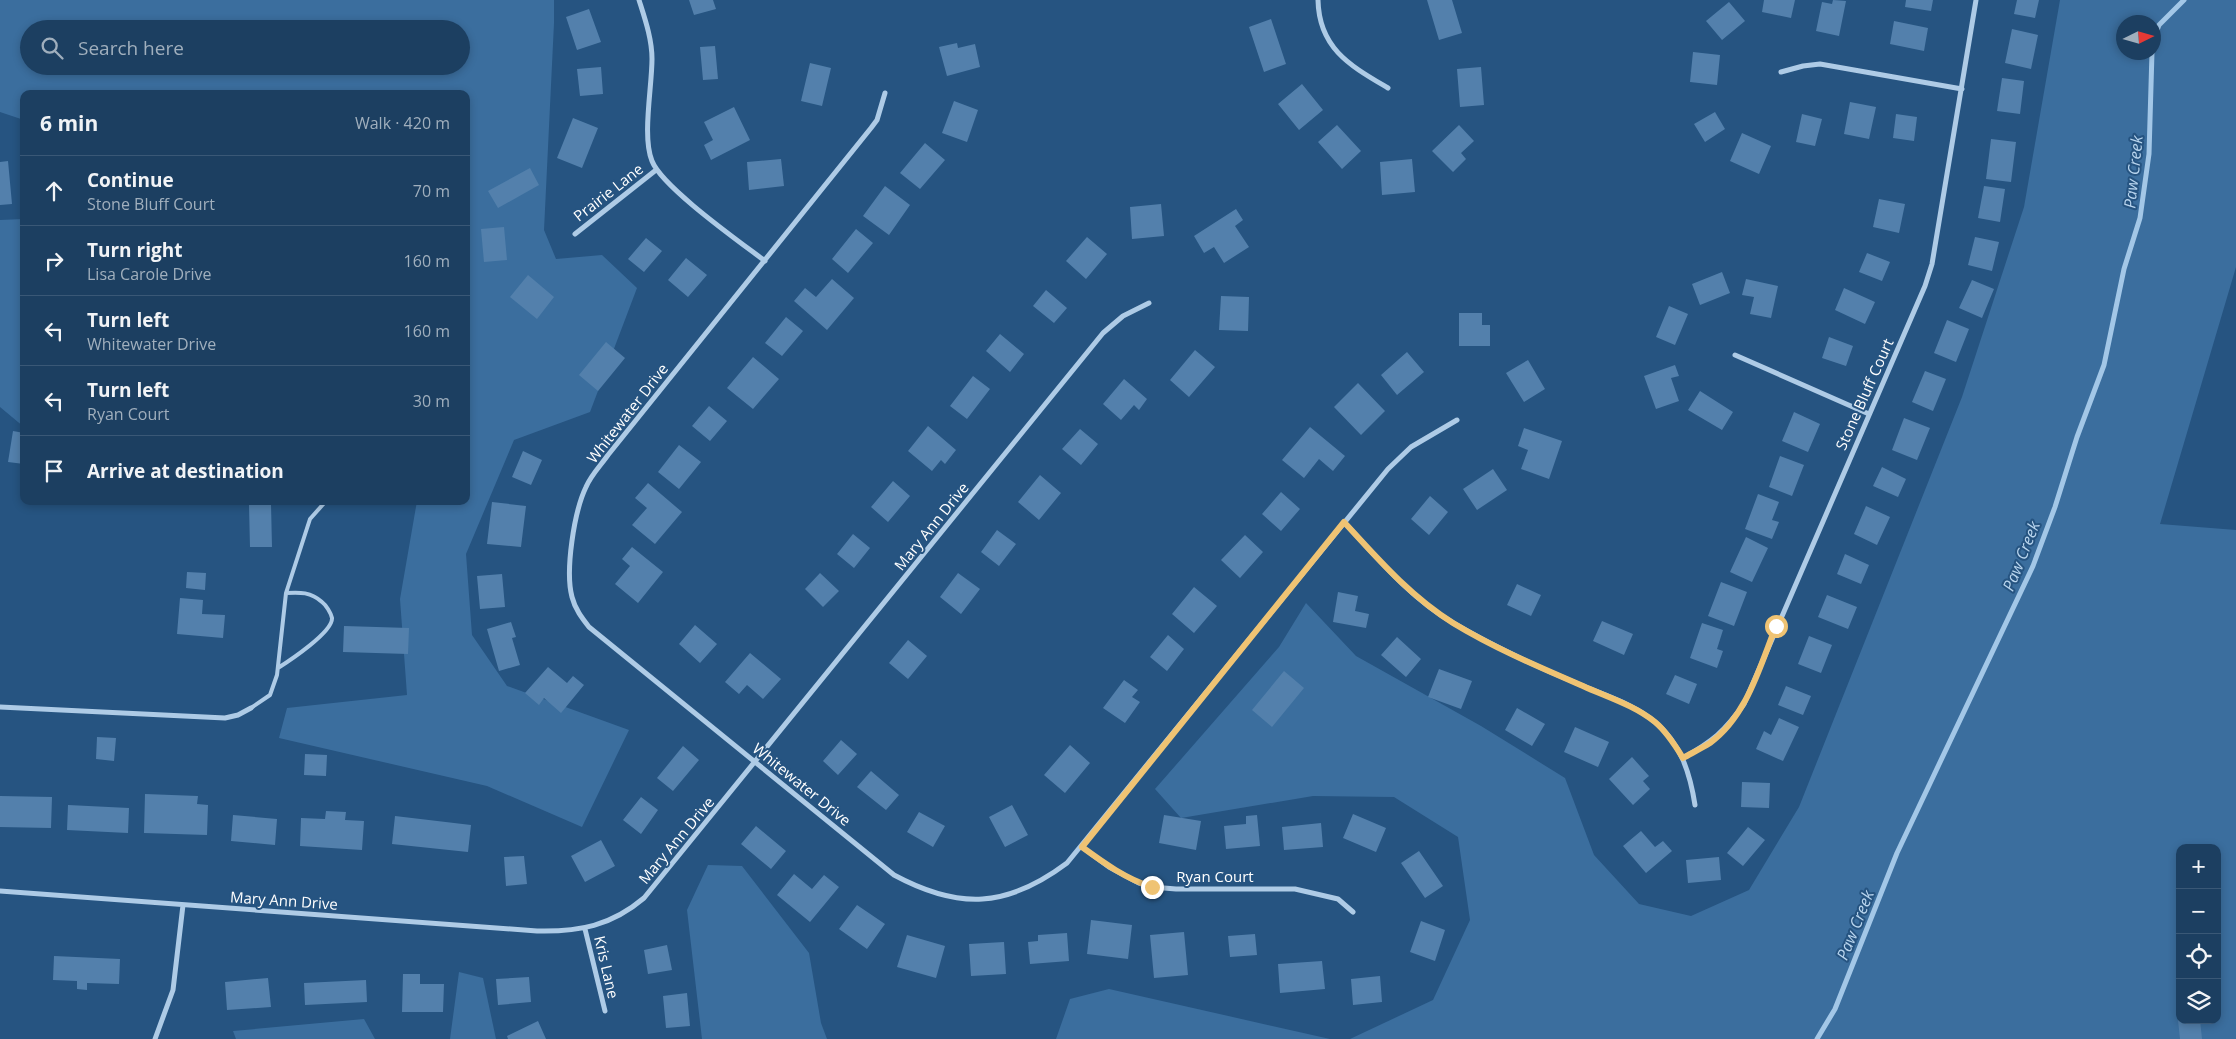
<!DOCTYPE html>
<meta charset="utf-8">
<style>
body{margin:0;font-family:"Open Sans",sans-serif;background:#254667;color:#f1f3f6}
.controls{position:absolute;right:15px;bottom:15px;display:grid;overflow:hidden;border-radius:10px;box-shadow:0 2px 8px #0003}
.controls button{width:45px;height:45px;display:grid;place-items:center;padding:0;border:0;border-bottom:1px solid #3a5876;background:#1c3f61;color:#f1f3f6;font:25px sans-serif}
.compass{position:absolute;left:2116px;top:15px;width:45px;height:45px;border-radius:50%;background:#1c3f61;box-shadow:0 2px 8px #0003;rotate:85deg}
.stop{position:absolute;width:15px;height:15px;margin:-11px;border:4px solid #efc373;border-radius:50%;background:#fff}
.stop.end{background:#efc373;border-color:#fff;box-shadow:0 1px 5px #0008}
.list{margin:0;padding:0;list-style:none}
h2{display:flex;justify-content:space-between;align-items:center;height:65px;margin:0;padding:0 20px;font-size:21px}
h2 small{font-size:16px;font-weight:400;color:#a0afbd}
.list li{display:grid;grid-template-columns:32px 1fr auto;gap:15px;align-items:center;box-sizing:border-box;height:70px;padding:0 20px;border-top:1px solid #3a5876}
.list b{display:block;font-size:19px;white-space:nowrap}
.list p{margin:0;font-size:16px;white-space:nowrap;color:#a0afbd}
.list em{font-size:16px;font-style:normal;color:#a0afbd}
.icon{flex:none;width:28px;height:28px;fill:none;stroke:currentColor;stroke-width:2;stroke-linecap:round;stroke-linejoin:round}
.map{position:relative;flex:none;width:2236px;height:1039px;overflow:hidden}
.search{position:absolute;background:#1c3f61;box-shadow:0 2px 8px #0003;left:20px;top:20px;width:450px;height:55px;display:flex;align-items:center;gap:12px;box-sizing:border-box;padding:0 18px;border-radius:28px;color:#a0afbd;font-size:19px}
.panel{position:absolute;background:#1c3f61;box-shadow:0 2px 8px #0003;left:20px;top:90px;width:450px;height:415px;border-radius:10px}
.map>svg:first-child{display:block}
.green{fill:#3b6e9e;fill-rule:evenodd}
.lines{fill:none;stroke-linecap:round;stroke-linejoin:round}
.stream{stroke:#a3c7e7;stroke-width:5}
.building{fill:#5380ac}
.lane{stroke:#aecbe6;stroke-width:4}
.street{stroke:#aecbe6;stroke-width:5}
.route{stroke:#efc373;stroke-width:6}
.labels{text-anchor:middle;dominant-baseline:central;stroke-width:4;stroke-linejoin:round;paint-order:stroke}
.street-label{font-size:15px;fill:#fff;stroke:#265481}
.water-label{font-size:16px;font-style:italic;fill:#b9d5ee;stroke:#265481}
</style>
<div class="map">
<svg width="2236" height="1039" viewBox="0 0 2236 1039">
<rect width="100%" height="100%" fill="#265481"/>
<path class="green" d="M0 0H554V23L544 230 556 259 602 255 637 288 590 412 514 440 466 554 472 635 507 686 629 730 582 827 487 786 279 738 287 708 407 695 400 599 417 501H466V94H24V120L0 112ZM29 29H461V66H29Z
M2060 0H2236V267L2160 524 2236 530V1039H1350L1433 1000 1470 920 1458 837 1394 797 1313 796 1181 818 1155 789 1279 647 1306 603 1356 656 1481 726 1565 778 1594 855 1639 904 1691 916 1749 890 1799 807 1962 397 2024 207ZM2124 22H2154V52H2124ZM2180 848H2217V1020H2180Z
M24 219V427L0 407V220Z
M708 865 742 866 809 953 821 1023 827 1039H702L687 910Z
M459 972 483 978 496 1039H450Z
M1109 989 1330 1039H1056L1070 999Z
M364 1019 375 1039H236L233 1031Z"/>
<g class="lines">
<path class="stream" d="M2154 38 2159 25 2184 0
M1817 1039 1835 1009 1897 853 2033 566 2055 507 2077 437 2104 365 2124 269 2140 218 2149 154 2152 52"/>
</g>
<path class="building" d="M689 0H713L716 9 694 15Z
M1427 0H1452L1462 33 1439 40Z
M1764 0H1795L1791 18 1762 12Z
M1833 0 1846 1 1839 36 1816 31 1822 2 1832 4Z
M1906 0H1933L1931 11 1905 7Z
M2017 0H2039L2035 18 2014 14Z
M1729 2 1745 21 1722 40 1706 21Z
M589 9 601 42 577 50 566 17Z
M1271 19 1286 64 1264 72 1249 27Z
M1894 21 1928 28 1924 51 1890 44Z
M2012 29 2038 35 2031 69 2005 63Z
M957 43 958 48 975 44 980 67 947 76 939 47Z
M715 46 718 79 703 80 700 47Z
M1693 52 1720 55 1717 85 1690 82Z
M810 63 831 68 822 106 801 101Z
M601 67 603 94 580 96 577 69Z
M1481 67 1484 105 1460 107 1457 69Z
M2002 78 2024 81 2020 114 1997 111Z
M1302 84 1323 110 1299 130 1278 104Z
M954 101 978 110 967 142 942 133Z
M1850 102 1876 107 1869 139 1844 134Z
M734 107 750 140 711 160 704 145 713 140 704 122Z
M1715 112 1725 129 1705 142 1694 124Z
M1802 114 1822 119 1815 146 1796 142Z
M1896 114 1917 117 1914 141 1893 138Z
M573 118 598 128 582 168 557 158Z
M1337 125 1361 151 1342 169 1318 142Z
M1459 125 1474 141 1461 153 1466 159 1453 172 1432 151Z
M1742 133 1771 146 1759 174 1730 161Z
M1991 139 2016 142 2011 182 1986 179Z
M925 143 945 160 920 189 900 173Z
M781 159 784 186 749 190 747 162Z
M1412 159 1415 192 1382 195 1380 162Z
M8 161 12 204 0 205V162Z
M530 168 539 185 498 208 488 191Z
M885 186 910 205 889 235 863 216Z
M1984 186 2005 189 2000 222 1978 218Z
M1879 199 1905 204 1899 233 1873 227Z
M1161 204 1164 236 1132 239 1130 207Z
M1236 209 1243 220 1235 226 1249 247 1224 263 1214 247 1204 253 1194 236Z
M504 227 507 260 484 262 481 229Z
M856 229 873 243 848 273 832 259Z
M1087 237 1107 254 1086 279 1066 261Z
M1975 237 1999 242 1992 271 1968 265Z
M646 238 662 251 644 272 628 259Z
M1867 253 1890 262 1882 281 1859 272Z
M686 258 707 275 688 297 668 280Z
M1722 272 1730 293 1700 305 1692 284Z
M528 275 554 297 537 319 510 297Z
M832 279 854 298 827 330 794 301 805 288 816 297Z
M1746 279 1778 286 1771 318 1750 314 1754 297 1742 295Z
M1972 280 1994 289 1982 318 1959 308Z
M1844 288 1875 302 1865 324 1835 310Z
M1046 290 1067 308 1054 323 1033 306Z
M1221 296 1249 297 1248 331 1219 330Z
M1669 306 1688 314 1675 345 1656 337Z
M1459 313H1482V325H1490V346H1459Z
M786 317 803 331 782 356 765 343Z
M1947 320 1969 329 1956 362 1934 353Z
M1000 334 1024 354 1010 372 986 351Z
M1829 337 1853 346 1846 366 1822 358Z
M606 342 625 358 598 391 579 375Z
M1195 350 1215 367 1189 397 1170 380Z
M1407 352 1424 372 1397 395 1381 375Z
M753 357 779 379 753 409 727 388Z
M1528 360 1545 389 1524 402 1506 373Z
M1675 365 1679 376 1671 378 1679 401 1656 409 1644 376Z
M1925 371 1946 379 1933 411 1912 402Z
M973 376 990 389 967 419 950 406Z
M1124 379 1147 399 1139 410 1134 405 1121 420 1103 404Z
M1358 383 1385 411 1361 435 1334 407Z
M1700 391 1733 412 1722 430 1688 410Z
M709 406 727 421 710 441 692 426Z
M1794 412 1820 424 1808 452 1782 441Z
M1904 418 1930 428 1917 460 1892 450Z
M928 426 956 450 945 464 941 460 932 471 908 451Z
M1310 427 1345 456 1333 471 1319 459 1304 478 1282 460Z
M1524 428 1562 441 1549 479 1521 469 1528 450 1518 446Z
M1080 429 1098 444 1081 465 1062 449Z
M13 431 24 433V464L8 462Z
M679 445 701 462 679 489 658 472Z
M523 451 542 460 531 485 512 477Z
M1780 456 1804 465 1792 496 1769 487Z
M1882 467 1906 479 1898 497 1873 486Z
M1493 469 1507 490 1477 510 1463 489Z
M1040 475 1061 493 1039 520 1018 502Z
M893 481 910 496 888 522 871 507Z
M648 483 682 512 655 544 632 525 647 508 635 498Z
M1281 492 1300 509 1281 531 1262 514Z
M1758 494 1779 502 1772 520 1779 522 1772 539 1745 529Z
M1430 496 1448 512 1429 535 1411 519Z
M492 502 526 506 521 547 487 544Z
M271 504 272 547H250L249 505Z
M1866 506 1890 517 1877 545 1854 534Z
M997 530 1016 544 999 566 981 552Z
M853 534 870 548 854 568 837 554Z
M1245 535 1263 552 1240 578 1221 560Z
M1746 537 1768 548 1752 582 1730 572Z
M632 547 663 572 638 603 615 584 630 566 622 559Z
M1845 554 1869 565 1861 584 1837 574Z
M187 572 206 573 205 590 186 588Z
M820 573 839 591 823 607 805 589Z
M958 573 980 589 961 614 940 597Z
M502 574 505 607 480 609 477 576Z
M1721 582 1747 592 1734 626 1708 616Z
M1517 584 1541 595 1531 616 1507 605Z
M1194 587 1217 606 1194 633 1172 614Z
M1338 592 1358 596 1355 611 1369 614 1366 628 1333 622Z
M1827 595 1857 607 1848 629 1818 617Z
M180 598 203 600 202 614 225 615 223 638 177 634Z
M1602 621 1633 634 1624 655 1593 641Z
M511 622 516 637 512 638 520 665 499 671 487 629Z
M1702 623 1723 630 1717 649 1723 651 1717 668 1690 658Z
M695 625 717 644 700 663 679 644Z
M344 626 409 628 408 654 343 652Z
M1168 635 1184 649 1167 671 1150 657Z
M1809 636 1832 645 1821 673 1798 664Z
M1397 637 1421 659 1406 677 1381 655Z
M908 640 927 656 908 679 889 663Z
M750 653 781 679 763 699 747 685 739 694 725 682Z
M548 667 567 683 573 676 584 685 561 713 544 698 539 705 525 693Z
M1439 669 1472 681 1461 709 1428 697Z
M1284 671 1304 688 1272 727 1252 710Z
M1675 675 1697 684 1689 704 1666 694Z
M1124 680 1138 690 1132 697 1140 702 1125 723 1103 708Z
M1786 686 1811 696 1803 715 1778 705Z
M1517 708 1545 724 1532 746 1505 730Z
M1779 718 1799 727 1783 761 1756 749 1764 731 1771 735Z
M1575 727 1609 742 1598 767 1564 752Z
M97 737 116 738 114 761 96 759Z
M841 740 857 754 838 775 823 761Z
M1070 745 1090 763 1065 793 1044 775Z
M683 746 699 760 673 791 657 778Z
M305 754 327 755 326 776 304 775Z
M1632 757 1649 776 1643 781 1650 789 1633 805 1609 779Z
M871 771 899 795 886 810 857 787Z
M1742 782 1770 783 1769 808 1741 807Z
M145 794 198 796 197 804 208 805 207 835 144 833Z
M0 796 52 797 51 828 0 827Z
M641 797 658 810 641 834 623 820Z
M68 805 129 808 128 833 67 830Z
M1012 805 1028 835 1005 847 989 817Z
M326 811 346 812 345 820 364 821 362 850 300 846 301 818 325 819Z
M919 812 945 826 933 847 907 832Z
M1353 814 1386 828 1376 852 1343 838Z
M233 815 277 819 275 845 231 841Z
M1164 815 1201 821 1196 850 1159 843Z
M1257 815 1260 846 1226 849 1224 826 1246 824V816Z
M395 816 471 825 468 852 392 844Z
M1321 823 1323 847 1284 850 1282 827Z
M756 826 786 851 771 869 741 844Z
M1748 827 1765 840 1743 866 1727 853Z
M1641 831 1655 847 1663 841 1672 851 1646 873 1623 846Z
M601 840 615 866 585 882 571 856Z
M1419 851 1443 886 1425 898 1401 863Z
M524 856 527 884 506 886 504 857Z
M1719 857 1721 880 1688 883 1686 860Z
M794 874 812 889 824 875 839 887 810 922 777 895Z
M857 905 885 924 867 949 839 929Z
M1091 920 1132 925 1128 959 1087 954Z
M1421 921 1445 930 1435 961 1410 952Z
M1184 932 1188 975 1154 978 1150 935Z
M1067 933 1069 961 1030 964 1028 942 1038 941V935Z
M1255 934 1257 955 1230 957 1228 936Z
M907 935 945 946 936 978 897 967Z
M1004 942 1006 974 971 976 969 944Z
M667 945 672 970 648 974 644 950Z
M54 956 120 959 119 984 87 983V990L77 989V981L53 980Z
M1322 961 1325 989 1280 993 1278 964Z
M403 974H420V984H444L443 1012H402Z
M1380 976 1382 1002 1353 1005 1351 979Z
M529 977 531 1002 498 1005 496 979Z
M268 978 271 1007 227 1010 225 982Z
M366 980 367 1002 305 1005 304 983Z
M687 993 690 1026 666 1028 663 996Z
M2178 1020H2200L2202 1039H2180Z
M538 1021 546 1039H508L507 1036Z"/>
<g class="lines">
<path class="lane" d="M278 668C289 661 333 632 332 618 331 613 326 605 322 602 311 592 300 592 286 593
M251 708 270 695 277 675 286 593 310 519 326 501"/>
<path class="street" d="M639 0C645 19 652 39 652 59 652 87 642 137 652 161 662 187 740 242 765 261
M1318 0C1319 49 1351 66 1388 88
M1781 72 1803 66 1820 64 1962 89
M885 93 877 120 871 128 608 455C601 465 591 475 586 487 574 512 565 571 572 597 575 609 582 618 589 627L894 875C959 910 1007 908 1067 863L1388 469 1411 447 1457 420
M575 234 656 170
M1735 355 1869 414
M1344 522C1378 559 1411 599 1455 624 1493 646 1533 665 1574 682 1600 694 1633 703 1655 722 1681 744 1690 773 1695 805
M0 707 225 718 238 715 251 708
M1683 758C1713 741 1724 732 1744 704L1925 286 1932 264 1976 0
M1082 847 1109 867 1139 883 1152 887 1176 889H1295L1338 899 1353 912
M0 891 537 931C579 932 611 926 644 898L1103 333 1123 316 1149 303
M585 929 605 1011
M155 1039 173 990 183 905"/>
</g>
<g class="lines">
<path class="route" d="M1152 887C1126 879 1104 863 1082 847L1344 522C1378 559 1410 596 1453 623 1494 648 1539 667 1583 686 1607 697 1634 705 1655 722 1666 731 1675 745 1683 758 1692 753 1702 748 1710 743 1747 716 1760 666 1776 626"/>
</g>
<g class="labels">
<g class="street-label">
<text transform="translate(608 192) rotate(-38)">Prairie Lane</text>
<text transform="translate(1864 394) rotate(-66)">Stone Bluff Court</text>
<text transform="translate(627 413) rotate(-52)">Whitewater Drive</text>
<text transform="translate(931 526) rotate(-51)">Mary Ann Drive</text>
<text transform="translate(802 784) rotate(39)">Whitewater Drive</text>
<text transform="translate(676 840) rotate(-50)">Mary Ann Drive</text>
<text x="1215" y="876">Ryan Court</text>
<text transform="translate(284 900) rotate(4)">Mary Ann Drive</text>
<text transform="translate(607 967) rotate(77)">Kris Lane</text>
</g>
<g class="water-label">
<text transform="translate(2133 172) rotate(-84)">Paw Creek</text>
<text transform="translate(2021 556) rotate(-68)">Paw Creek</text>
<text transform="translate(1855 925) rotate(-68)">Paw Creek</text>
</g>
</g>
</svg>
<div class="controls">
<button>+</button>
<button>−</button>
<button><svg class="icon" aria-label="locate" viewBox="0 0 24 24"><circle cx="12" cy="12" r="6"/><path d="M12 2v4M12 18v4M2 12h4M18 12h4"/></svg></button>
<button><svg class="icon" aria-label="layers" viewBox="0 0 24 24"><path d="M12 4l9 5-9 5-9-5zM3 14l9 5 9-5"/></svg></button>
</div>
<svg class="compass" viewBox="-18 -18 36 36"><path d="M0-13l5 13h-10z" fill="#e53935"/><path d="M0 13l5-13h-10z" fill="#a0afbd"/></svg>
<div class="stop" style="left:1776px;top:626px"></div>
<div class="stop end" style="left:1152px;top:887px"></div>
<div class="search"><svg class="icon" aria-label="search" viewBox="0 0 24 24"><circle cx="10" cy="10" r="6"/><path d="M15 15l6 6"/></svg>Search here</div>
<section class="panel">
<h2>6 min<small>Walk · 420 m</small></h2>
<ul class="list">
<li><svg class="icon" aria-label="ahead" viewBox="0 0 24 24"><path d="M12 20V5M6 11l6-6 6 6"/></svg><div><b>Continue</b><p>Stone Bluff Court</p></div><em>70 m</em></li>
<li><svg class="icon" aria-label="right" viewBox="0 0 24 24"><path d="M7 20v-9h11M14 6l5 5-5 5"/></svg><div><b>Turn right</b><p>Lisa Carole Drive</p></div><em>160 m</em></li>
<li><svg class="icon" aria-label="left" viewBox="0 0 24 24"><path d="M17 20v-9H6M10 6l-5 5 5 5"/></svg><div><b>Turn left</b><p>Whitewater Drive</p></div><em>160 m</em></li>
<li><svg class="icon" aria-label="left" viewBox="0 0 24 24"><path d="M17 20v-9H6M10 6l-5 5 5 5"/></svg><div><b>Turn left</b><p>Ryan Court</p></div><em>30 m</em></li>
<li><svg class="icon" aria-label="arrive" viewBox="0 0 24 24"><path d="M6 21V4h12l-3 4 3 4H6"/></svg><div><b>Arrive at destination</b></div></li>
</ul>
</section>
</div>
